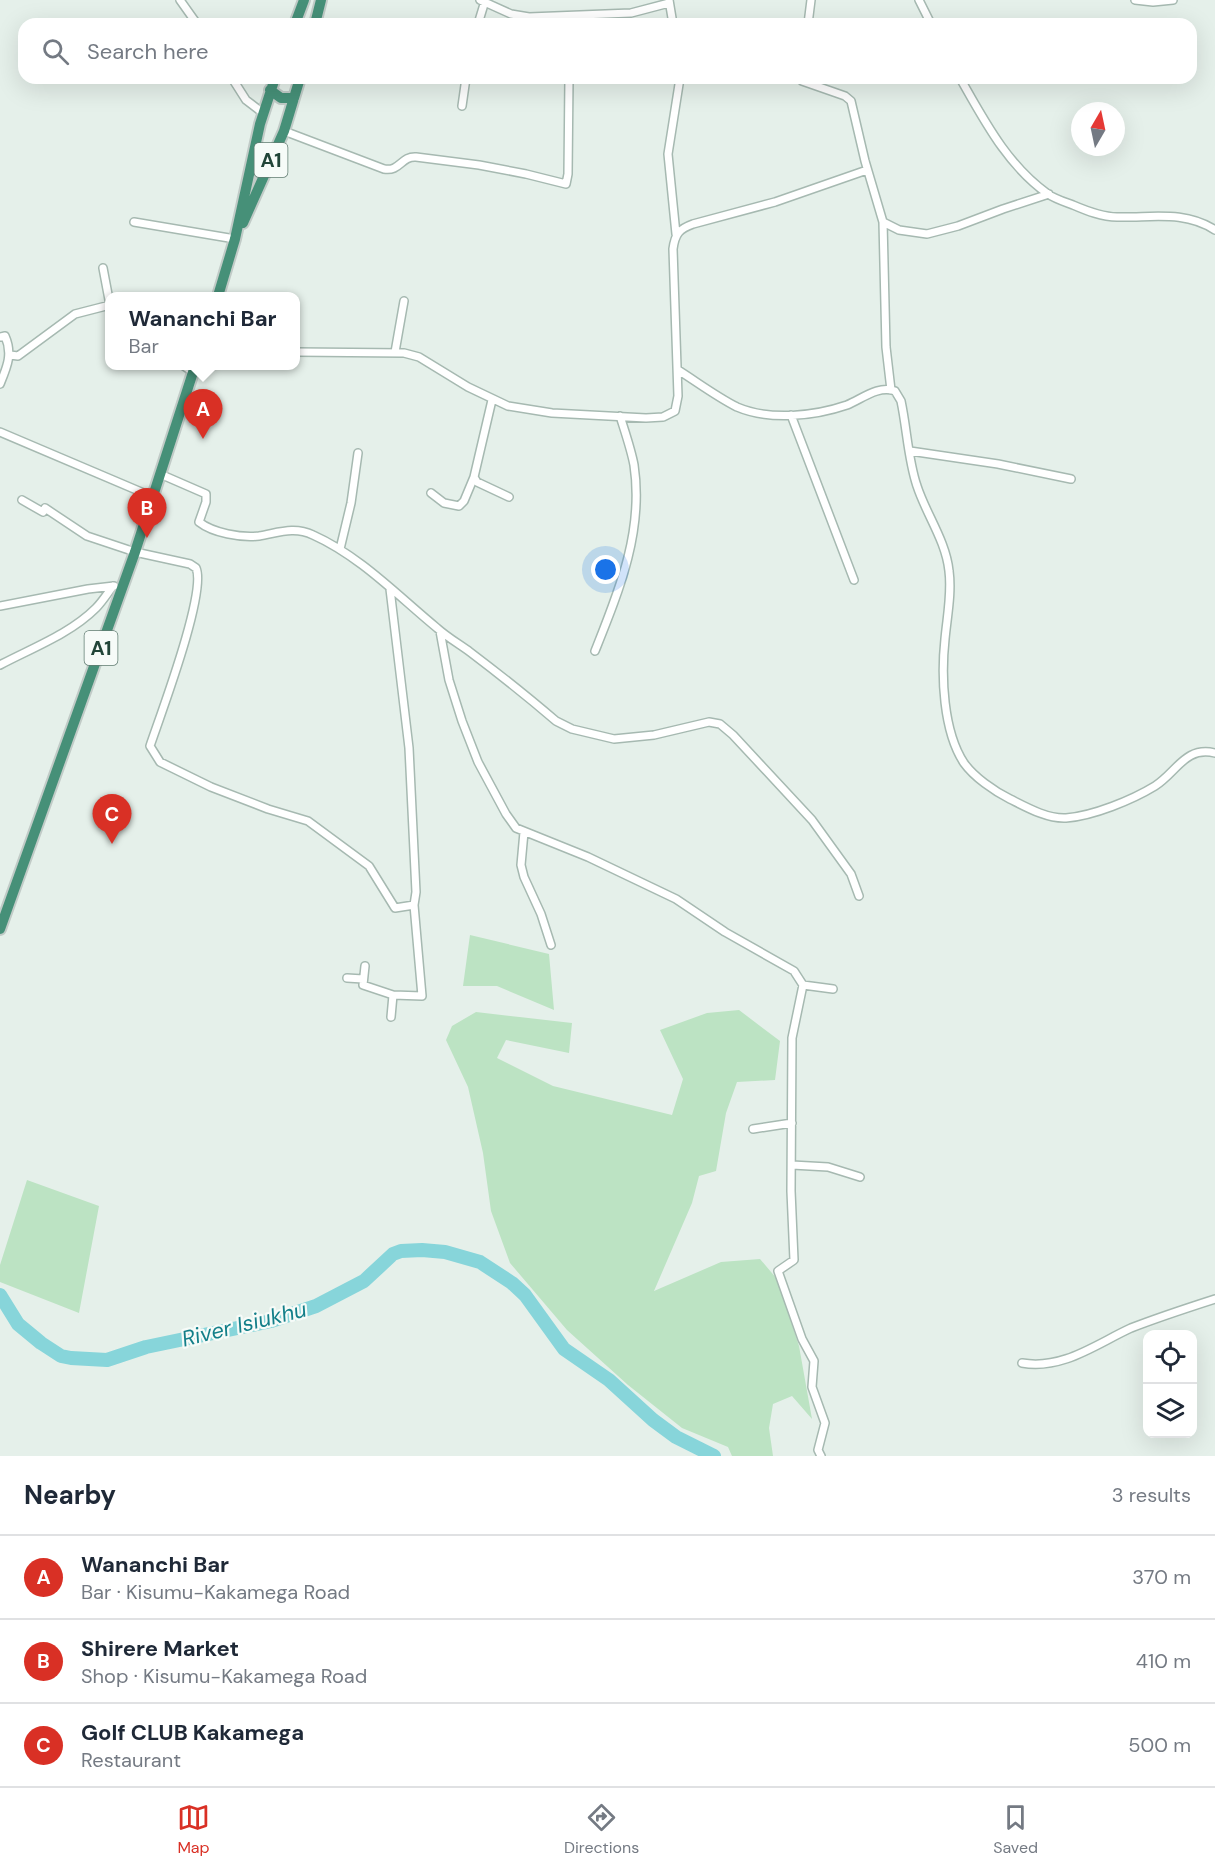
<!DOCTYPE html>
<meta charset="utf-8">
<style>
body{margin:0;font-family:"DM Sans",sans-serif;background:#f2f2f3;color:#1f2937}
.controls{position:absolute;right:18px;bottom:18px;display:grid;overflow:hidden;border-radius:12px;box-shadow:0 6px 24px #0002}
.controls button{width:54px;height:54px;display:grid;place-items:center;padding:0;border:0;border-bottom:2px solid #e0e1e3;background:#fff;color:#1f2937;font:30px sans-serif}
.compass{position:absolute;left:1071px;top:102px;width:54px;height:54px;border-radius:50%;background:#fff;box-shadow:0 6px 24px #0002;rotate:9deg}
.you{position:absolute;left:606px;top:570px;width:21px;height:21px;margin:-15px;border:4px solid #fff;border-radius:50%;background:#1a73e8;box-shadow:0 0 0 9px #1a73e833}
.badge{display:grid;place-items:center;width:39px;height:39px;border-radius:50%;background:#d93025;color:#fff;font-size:20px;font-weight:700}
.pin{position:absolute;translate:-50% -50px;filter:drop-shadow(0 2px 3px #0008)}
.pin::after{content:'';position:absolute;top:32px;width:21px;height:18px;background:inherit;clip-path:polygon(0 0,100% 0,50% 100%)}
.popup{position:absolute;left:105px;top:292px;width:195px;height:78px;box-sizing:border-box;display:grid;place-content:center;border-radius:12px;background:#fff;filter:drop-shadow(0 2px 4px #0005);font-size:20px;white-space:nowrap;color:#747a83}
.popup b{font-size:22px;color:#1f2937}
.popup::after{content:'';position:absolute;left:50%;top:100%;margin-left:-12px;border:12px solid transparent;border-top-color:#fff}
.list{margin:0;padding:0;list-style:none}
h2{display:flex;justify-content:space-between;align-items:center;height:78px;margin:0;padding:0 24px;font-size:26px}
h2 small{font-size:20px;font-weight:400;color:#747a83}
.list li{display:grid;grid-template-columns:39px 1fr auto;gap:18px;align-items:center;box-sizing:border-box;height:84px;padding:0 24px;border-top:2px solid #e0e1e3}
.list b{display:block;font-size:22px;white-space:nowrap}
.list p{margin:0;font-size:20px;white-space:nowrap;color:#747a83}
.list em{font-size:20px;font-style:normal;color:#747a83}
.icon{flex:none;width:33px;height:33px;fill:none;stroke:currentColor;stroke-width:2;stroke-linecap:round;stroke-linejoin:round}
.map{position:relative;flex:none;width:1215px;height:1456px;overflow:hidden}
.search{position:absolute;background:#fff;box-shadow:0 6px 24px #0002;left:18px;right:18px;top:18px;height:66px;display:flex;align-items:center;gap:15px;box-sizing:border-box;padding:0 21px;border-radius:18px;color:#747a83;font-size:22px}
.sheet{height:330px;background:#fff}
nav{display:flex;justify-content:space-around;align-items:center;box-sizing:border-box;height:84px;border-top:2px solid #e0e1e3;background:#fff;font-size:16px;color:#747a83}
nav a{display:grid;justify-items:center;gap:3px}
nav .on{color:#d93025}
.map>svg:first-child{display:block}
.green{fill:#bce3c3}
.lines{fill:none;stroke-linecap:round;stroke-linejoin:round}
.river{stroke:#87d5da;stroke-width:14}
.minor-casing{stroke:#a6b9b1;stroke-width:10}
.trunk-casing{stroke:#c1cbc7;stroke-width:14}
.minor{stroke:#fff;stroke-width:7}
.trunk{stroke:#469078;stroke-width:10}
.labels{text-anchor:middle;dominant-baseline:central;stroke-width:4.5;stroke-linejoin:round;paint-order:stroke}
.shield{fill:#f6fbf8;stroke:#617c72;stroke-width:1.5}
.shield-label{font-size:20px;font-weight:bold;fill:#214538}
.water-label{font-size:22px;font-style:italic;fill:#137f89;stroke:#f6fbf8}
</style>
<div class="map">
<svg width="1215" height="1456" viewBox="0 0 1215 1456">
<rect width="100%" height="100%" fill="#e5f0ea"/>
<path class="green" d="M470 935 549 954 554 1010 497 986H463Z
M739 1010 780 1041 775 1080 737 1082 726 1113 716 1171 699 1176 692 1203 654 1291 721 1262 760 1259 777 1279 799 1346 812 1419 792 1396 773 1404 769 1428 773 1456H732L728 1447 682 1428 628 1385 567 1330 510 1263 491 1211 483 1153 468 1087 446 1040 452 1026 476 1012 572 1023 569 1053 506 1040 497 1058 553 1086 672 1115 683 1079 660 1030 707 1013Z
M27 1180 99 1206 79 1313 0 1282V1265Z"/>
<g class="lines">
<path class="river" d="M0 1295 18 1324 41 1343 61 1356 71 1358 107 1360 146 1347 271 1321 316 1306 364 1281 393 1254 401 1251 422 1250 445 1252 480 1262 512 1283 525 1295 564 1349 609 1380 653 1420 676 1437 714 1456"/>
<g class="minor-casing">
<path id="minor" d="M180 0 197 24
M480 0 511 14 529 17 631 13 669 3
M669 0 673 24
M919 0 931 24
M1135 0 1153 2 1173 0
M478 24 485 1
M808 24 811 0
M232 78 246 100 263 113
M800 78 802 81 845 96 851 101 865 161 883 222 899 230 927 234 958 226 1003 209 1049 194
M960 78C984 120 1007 165 1048 194 1055 199 1065 202 1073 205 1087 211 1102 217 1117 217 1151 218 1184 210 1215 230
M462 106 466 78
M284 131 384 169C400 172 401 156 416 157L479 165 526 174 566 184 568 174 569 78
M134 222 235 239
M883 222 886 347 891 390
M676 234 668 154 680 78
M103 268 110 305
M0 337 5 336C13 354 7 367 0 384
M296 352 404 353 419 357 468 387 508 406 552 413 646 418 663 417 675 411 678 396 673 249C675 234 679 229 693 224L775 202 867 170
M395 352 404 301
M10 355 18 356 75 314 110 305
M184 366 193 372
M678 370C697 382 717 397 737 407 770 421 815 416 847 405 862 399 878 385 895 391L901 401C907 429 908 460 917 486 926 514 946 541 949 571 952 593 947 617 945 639 941 676 943 731 964 763 974 777 994 791 1010 799 1026 807 1047 819 1066 818 1093 816 1132 800 1155 786 1177 772 1185 746 1215 753
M492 400 474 477 477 482 509 497
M791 415 854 580
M0 432 153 497
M910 451 998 464 1071 479
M160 474 206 494V502L199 522C213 533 241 538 259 536 278 533 294 526 313 535 360 556 398 596 437 628 447 637 459 644 470 652 499 674 528 697 556 721L572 729 614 739 654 735 709 722 720 724 733 735 812 820 851 874 859 896
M431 493 444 503 459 506 464 501 474 477
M22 500 43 512 45 508 87 536 135 552 190 564 196 568C207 592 160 716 150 746L160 762 211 787 268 809 308 821 369 866 395 908 414 905 416 892 409 748 390 589
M340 549 351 503 358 453
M0 606 88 589 114 586
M440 631 449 680 462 721 478 762 506 814 516 828 588 857 676 899 725 932 794 971 803 985 833 989
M595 651C619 591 644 531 634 465 631 449 625 432 620 416
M0 665C32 648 70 634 96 608 102 602 107 594 113 586
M524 832 521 865 524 877 541 914 551 945
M365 966 363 985 393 995 422 996 414 905
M347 978 363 979
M803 985 792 1038 791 1191 794 1260 778 1271 802 1339 814 1361 812 1387 825 1423 818 1450 821 1456
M391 1017 393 995
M753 1129 792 1123
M792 1165 828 1167 860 1177
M1022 1363C1063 1370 1096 1344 1131 1328 1159 1317 1187 1308 1215 1299"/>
</g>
<g class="trunk-casing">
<path id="trunk" d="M295 24 304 0
M315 24 321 0
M270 90 281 98H294
M243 223 284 131 300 78
M218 296 235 239 260 124 275 78
M0 929 135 552 195 366"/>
</g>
<use href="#minor" class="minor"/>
<use href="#trunk" class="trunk"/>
</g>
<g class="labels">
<g class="shield">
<rect x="254.5" y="143" width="33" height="34" rx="4.5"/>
<rect x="84.5" y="631" width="33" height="34" rx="4.5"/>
</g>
<g class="shield-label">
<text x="271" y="160">A1</text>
<text x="101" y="648">A1</text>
</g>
<g class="water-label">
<text transform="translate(244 1324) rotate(-14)">River Isiukhu</text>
</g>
</g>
</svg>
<div class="controls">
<button><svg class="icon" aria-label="locate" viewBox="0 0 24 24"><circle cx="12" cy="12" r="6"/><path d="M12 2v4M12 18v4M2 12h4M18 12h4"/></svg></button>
<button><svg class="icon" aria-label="layers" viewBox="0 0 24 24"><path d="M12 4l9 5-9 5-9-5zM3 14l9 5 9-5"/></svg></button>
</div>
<svg class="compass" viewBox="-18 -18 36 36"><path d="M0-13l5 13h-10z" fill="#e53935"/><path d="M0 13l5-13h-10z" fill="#747a83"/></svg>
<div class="you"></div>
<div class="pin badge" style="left:203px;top:439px">A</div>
<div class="popup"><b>Wananchi Bar</b>Bar</div>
<div class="pin badge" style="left:147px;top:538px">B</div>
<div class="pin badge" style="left:112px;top:844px">C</div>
<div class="search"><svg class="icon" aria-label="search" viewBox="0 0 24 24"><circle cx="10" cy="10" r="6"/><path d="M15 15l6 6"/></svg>Search here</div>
</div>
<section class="sheet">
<h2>Nearby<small>3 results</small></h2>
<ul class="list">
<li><span class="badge">A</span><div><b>Wananchi Bar</b><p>Bar · Kisumu-Kakamega Road</p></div><em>370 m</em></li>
<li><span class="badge">B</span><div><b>Shirere Market</b><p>Shop · Kisumu-Kakamega Road</p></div><em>410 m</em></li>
<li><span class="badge">C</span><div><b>Golf CLUB Kakamega</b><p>Restaurant</p></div><em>500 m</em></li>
</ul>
</section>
<nav>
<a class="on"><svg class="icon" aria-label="map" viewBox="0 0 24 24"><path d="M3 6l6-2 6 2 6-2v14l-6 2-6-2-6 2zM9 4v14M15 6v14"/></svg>Map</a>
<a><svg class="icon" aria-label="directions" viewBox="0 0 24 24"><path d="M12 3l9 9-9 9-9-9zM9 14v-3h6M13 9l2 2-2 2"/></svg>Directions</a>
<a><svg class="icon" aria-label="saved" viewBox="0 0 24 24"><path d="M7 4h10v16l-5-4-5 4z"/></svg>Saved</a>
</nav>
